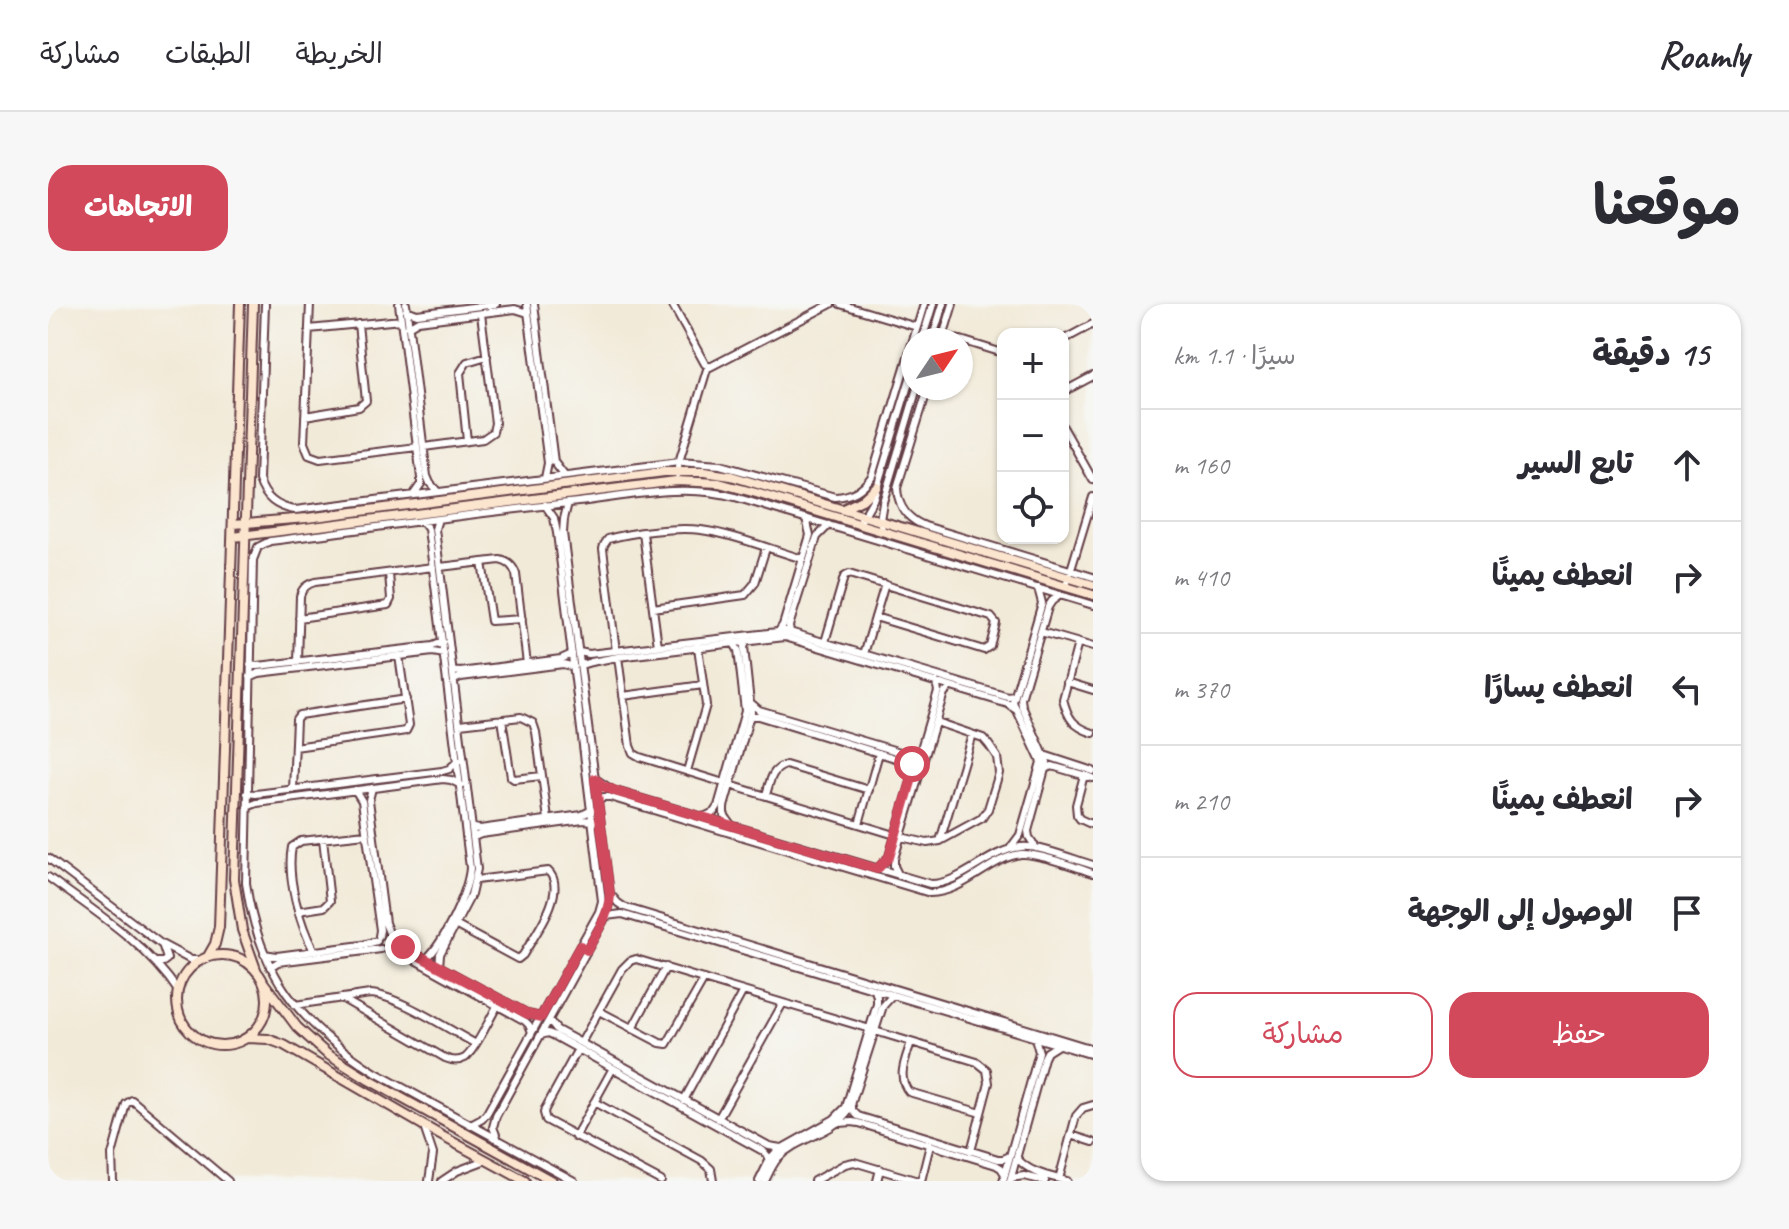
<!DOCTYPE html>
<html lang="ar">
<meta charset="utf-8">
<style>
body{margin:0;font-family:Caveat,"Playpen Sans Arabic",sans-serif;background:#f7f7f7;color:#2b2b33;direction:rtl}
.controls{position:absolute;right:24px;top:24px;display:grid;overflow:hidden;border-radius:16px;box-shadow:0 2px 6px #0004}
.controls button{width:72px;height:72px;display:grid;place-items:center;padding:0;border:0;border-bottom:2px solid #e1e1e2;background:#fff;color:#2b2b33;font:40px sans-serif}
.compass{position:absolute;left:853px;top:24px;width:72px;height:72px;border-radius:50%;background:#fff;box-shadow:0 2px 6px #0004;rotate:55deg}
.stop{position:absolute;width:24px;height:24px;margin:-18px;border:6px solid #d1495b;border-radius:50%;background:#fff}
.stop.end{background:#d1495b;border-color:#fff;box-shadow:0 2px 8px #0008}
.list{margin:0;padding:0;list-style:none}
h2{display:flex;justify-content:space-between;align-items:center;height:104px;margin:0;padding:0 32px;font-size:34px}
h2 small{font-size:26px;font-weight:400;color:#7c7c81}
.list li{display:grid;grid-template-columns:52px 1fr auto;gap:24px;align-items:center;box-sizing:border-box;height:112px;padding:0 32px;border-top:2px solid #e1e1e2}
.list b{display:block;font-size:30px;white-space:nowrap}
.list em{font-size:26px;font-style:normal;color:#7c7c81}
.actions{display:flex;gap:16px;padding:24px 32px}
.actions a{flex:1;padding:18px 0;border:2px solid #d1495b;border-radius:24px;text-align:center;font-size:28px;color:#d1495b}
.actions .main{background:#d1495b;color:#fff}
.icon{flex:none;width:44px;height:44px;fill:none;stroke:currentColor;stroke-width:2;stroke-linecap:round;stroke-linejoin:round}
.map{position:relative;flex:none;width:1045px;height:877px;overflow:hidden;direction:ltr;border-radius:24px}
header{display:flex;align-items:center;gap:48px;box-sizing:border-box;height:112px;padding:0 40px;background:#fff;border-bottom:2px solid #e1e1e2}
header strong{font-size:38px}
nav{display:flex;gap:44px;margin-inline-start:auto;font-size:28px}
.intro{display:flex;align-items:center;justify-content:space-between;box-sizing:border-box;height:192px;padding:0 48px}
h1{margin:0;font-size:56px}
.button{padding:20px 36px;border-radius:24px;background:#d1495b;color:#fff;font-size:28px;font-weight:700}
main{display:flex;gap:48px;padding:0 48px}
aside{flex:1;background:#fff;border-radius:24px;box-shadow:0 2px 6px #0004}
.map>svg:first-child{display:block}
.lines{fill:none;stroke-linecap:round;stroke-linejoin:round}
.street-casing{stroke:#633d45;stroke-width:10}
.secondary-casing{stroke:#633d45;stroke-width:12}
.street{stroke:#fff;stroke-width:6}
.secondary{stroke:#fbe5cf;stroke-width:8}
.route{stroke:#d1495b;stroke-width:10}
</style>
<header>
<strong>Roamly</strong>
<nav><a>الخريطة</a><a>الطبقات</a><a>مشاركة</a></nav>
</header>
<div class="intro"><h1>موقعنا</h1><a class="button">الاتجاهات</a></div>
<main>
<aside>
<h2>15 دقيقة<small>سيرًا · 1.1 km</small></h2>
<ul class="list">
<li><svg class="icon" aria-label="ahead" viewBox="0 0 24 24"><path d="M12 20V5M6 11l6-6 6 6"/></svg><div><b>تابع السير</b></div><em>160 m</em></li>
<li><svg class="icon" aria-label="right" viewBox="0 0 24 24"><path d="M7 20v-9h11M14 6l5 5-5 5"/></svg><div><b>انعطف يمينًا</b></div><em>410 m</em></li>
<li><svg class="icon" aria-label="left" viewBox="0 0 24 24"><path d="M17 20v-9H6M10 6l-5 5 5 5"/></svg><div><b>انعطف يسارًا</b></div><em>370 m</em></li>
<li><svg class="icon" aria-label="right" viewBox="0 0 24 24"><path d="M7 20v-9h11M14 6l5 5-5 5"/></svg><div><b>انعطف يمينًا</b></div><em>210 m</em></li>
<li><svg class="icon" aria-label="arrive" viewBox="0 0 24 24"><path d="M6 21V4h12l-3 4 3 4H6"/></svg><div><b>الوصول إلى الوجهة</b></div></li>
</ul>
<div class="actions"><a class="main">حفظ</a><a>مشاركة</a></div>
</aside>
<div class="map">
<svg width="1045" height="877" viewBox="0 0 1045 877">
<rect width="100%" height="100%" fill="#f6f6f2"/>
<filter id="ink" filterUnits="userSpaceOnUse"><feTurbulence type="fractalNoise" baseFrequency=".0125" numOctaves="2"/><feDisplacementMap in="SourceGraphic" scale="16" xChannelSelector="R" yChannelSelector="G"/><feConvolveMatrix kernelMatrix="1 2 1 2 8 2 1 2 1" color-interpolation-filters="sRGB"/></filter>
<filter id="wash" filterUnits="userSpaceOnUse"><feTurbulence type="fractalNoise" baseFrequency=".006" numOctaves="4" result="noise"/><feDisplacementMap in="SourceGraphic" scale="32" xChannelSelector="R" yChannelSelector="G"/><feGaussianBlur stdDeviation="1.8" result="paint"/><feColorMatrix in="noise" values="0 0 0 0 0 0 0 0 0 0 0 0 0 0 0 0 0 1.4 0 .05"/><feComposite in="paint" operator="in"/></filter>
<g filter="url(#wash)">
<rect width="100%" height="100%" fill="#f2ead8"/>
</g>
<g filter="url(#ink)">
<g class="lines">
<g class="street-casing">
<path id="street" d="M217 0 211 176C217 194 228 203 247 206L631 158 672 161 787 193C804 192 814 186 824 172L876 0
M262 0 256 139 261 151 272 155 369 143
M351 0 373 174V180L366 190
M358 0 379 172 382 179 389 187
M479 0 500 159 497 174
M486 0 506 158 516 171
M624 0 657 60 662 63 783 0
M792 0 869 23
M358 6 369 10 448 0
M360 23 370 17 467 5 480 9
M261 25 353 16
M892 30 911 36
M874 36 885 0
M884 36 895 0
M894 36 905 0
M913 36 955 49
M1015 36 1045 20
M880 84 849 184C850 203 859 215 877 222L1045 273
M1015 88 1045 72
M257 112 311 103 318 97 310 20
M1015 123 1045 176
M419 137 412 69 419 58 439 52
M376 143 435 135 445 128 447 119 433 10
M629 170 631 158 660 62
M390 215 387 225 429 565 423 591 392 650 391 663
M374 217 380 225 422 564C420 588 396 639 378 655
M811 220 825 196 865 65
M834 226 832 216 835 198 869 84
M595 229 610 342
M434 258 443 317 474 315
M392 263 452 256C461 258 465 262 468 270L479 360
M1018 282 1045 193
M605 304 697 291 707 279 718 244
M251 314 340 301 343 295 341 269
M731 327 735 321 762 231 758 214
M742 327 741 322 769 233 781 221
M993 328 1045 343
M777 338 796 273 801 270 943 313 948 319 942 342 936 346 827 313
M1030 339 1015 395C1020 415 1026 423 1045 429
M568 347 555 245 556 241 560 235C584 228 629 223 653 226 685 230 724 246 755 255
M531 348 541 350 738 327 960 393 966 392
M816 350 837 280
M570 353 582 442 585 449 592 453 676 479
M250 358 252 292C254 284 259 280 267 278L385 263
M202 361 210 362 385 342 395 338
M533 361 543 358 570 353 737 333 960 400 967 405
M405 367 412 368 513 355 524 350
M202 373 211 369 385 348 396 350
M406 376 413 373 515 360 526 363
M1019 378 1045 386
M575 392 655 381
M704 400 711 406 862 451 871 450
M703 412H710L860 458 867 464
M454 415 463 473 466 475 494 472
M412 420 473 413 485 419 488 428 500 515
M247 443 358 427 361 421 351 352
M999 452 1045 467
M999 464 1004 462 1045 474
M639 467 658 401 650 343
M1036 471 1028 501 1029 511 1032 515 1045 521
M549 476 564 486 882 580C915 580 940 546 973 543 991 541 1027 556 1045 561
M682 481 847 531
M324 484 321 496 337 619 342 631
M245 486 248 415 251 411 358 395
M307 486 314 497 332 626 331 632
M199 489 208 490 394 467 401 465 410 457
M718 491C722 478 723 465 738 461L821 486
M550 496 555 493H562L882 589C916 589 943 553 973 550 991 549 1027 563 1045 569
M199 503 209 499 395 475 403 476 413 481
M656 513 666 508 670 502 697 407 690 346 685 338
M811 520 831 449
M683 521 676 510V503L703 408 696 343 699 337
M425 524 432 525 534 511 544 506
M426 533 433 530 535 516 546 517
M853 533 879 539 892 537 934 514 940 505 951 469 949 453 941 441 935 434 888 418
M892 537 924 430
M963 543 972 531 993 458 965 398 994 299 990 284
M988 544 981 533 980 527 999 458 974 402 973 395 1000 303 1004 297 1012 291
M0 554 113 640 143 656H154
M829 565 841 553 890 387 888 378
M851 572 846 562V555L896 389 902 383
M0 573C46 607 98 639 130 687
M563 591 570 599 576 603 1045 745
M250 607 276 603 282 597 275 535
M558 612 574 610 1045 751
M407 621 470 655 475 651C486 632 521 586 500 567L428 576
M346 637 355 643 480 710 493 713
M340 646 356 650 477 717 481 721 484 728
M266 647C252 621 238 573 244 543L253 537 318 530
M216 650 229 652 314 641 329 637
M109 658H115L119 655 115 643
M222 663 230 658 333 645
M293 694 397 754C404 757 410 758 417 754 426 748 443 713 449 702
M247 701 322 690C349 691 401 726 428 740
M551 707 612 739 619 740 656 675
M501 716 509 726 533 739 721 842 733 844
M584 725 618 663
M827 727 929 758 939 766 941 779 923 847
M493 731 500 729 505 731 715 847 722 855
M863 738C858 755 848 773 861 788L933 809
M533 739 574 665 582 657 588 655 822 725
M530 745 497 805 496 809 498 816 613 877
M636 796 695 687
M546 798 654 857 663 865 665 877
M804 802V806L810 812 950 855H955L962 852
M670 815 735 699
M792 819 804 818 811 819 948 861 953 864 957 870
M423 821 434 815 439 809 551 608 554 597 509 229 506 214 497 201
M376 823 385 850 381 877
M1023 831 1045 838
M527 833 565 764
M450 836 445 823 448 812 558 612 562 591 515 229 516 215 520 199
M969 854C981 869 1001 872 1019 877
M963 874 976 872 997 877
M1011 875 1028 812 1035 804 1045 801
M65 877 64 851 78 800 84 796 180 877
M394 877 409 867 438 856
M526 877 328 769C251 720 211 670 198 579L205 256 210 243 222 237C324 224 427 209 530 198 581 192 636 179 687 193L1045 301
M711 877 722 855 729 847 786 815 798 803 829 700V693L827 686
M717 877C721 869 724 861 730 854 750 833 783 831 801 807L835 702 845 691
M766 877 797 860 806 858 870 877
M829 877 832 865
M873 877 882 841
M955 877 991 748 987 734
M962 877 996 754 999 748 1010 741"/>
</g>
<g class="secondary-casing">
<path id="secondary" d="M205 0 186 575 194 626 209 668
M795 205 814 196 829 182
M185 220 259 214 616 168H656L683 172 1045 281
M185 233 628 177 671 179 708 189 1045 291
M129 696a45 45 0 1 1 90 0a45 45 0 1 1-90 0Z
M159 654 167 640 171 623 192 0
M216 679 249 723 279 750 321 776 504 877
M199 734 220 735 236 741 392 831 477 877"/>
</g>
<use href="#street" class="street"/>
<use href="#secondary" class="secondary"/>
</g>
</g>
<g class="lines" filter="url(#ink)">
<path class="route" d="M355 643 480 710 493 713 532 642 539 646C549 628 561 611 562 591L547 475 555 482 570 488 829 565 841 553 867 464 864 460"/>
</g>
</svg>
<div class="controls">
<button>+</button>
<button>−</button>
<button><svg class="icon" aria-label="locate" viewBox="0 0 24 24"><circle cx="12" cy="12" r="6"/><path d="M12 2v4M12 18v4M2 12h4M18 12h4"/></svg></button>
</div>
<svg class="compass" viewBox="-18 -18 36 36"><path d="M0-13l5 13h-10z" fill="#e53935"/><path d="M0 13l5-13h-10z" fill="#7c7c81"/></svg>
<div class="stop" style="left:864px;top:460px"></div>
<div class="stop end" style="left:355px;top:643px"></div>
</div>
</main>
